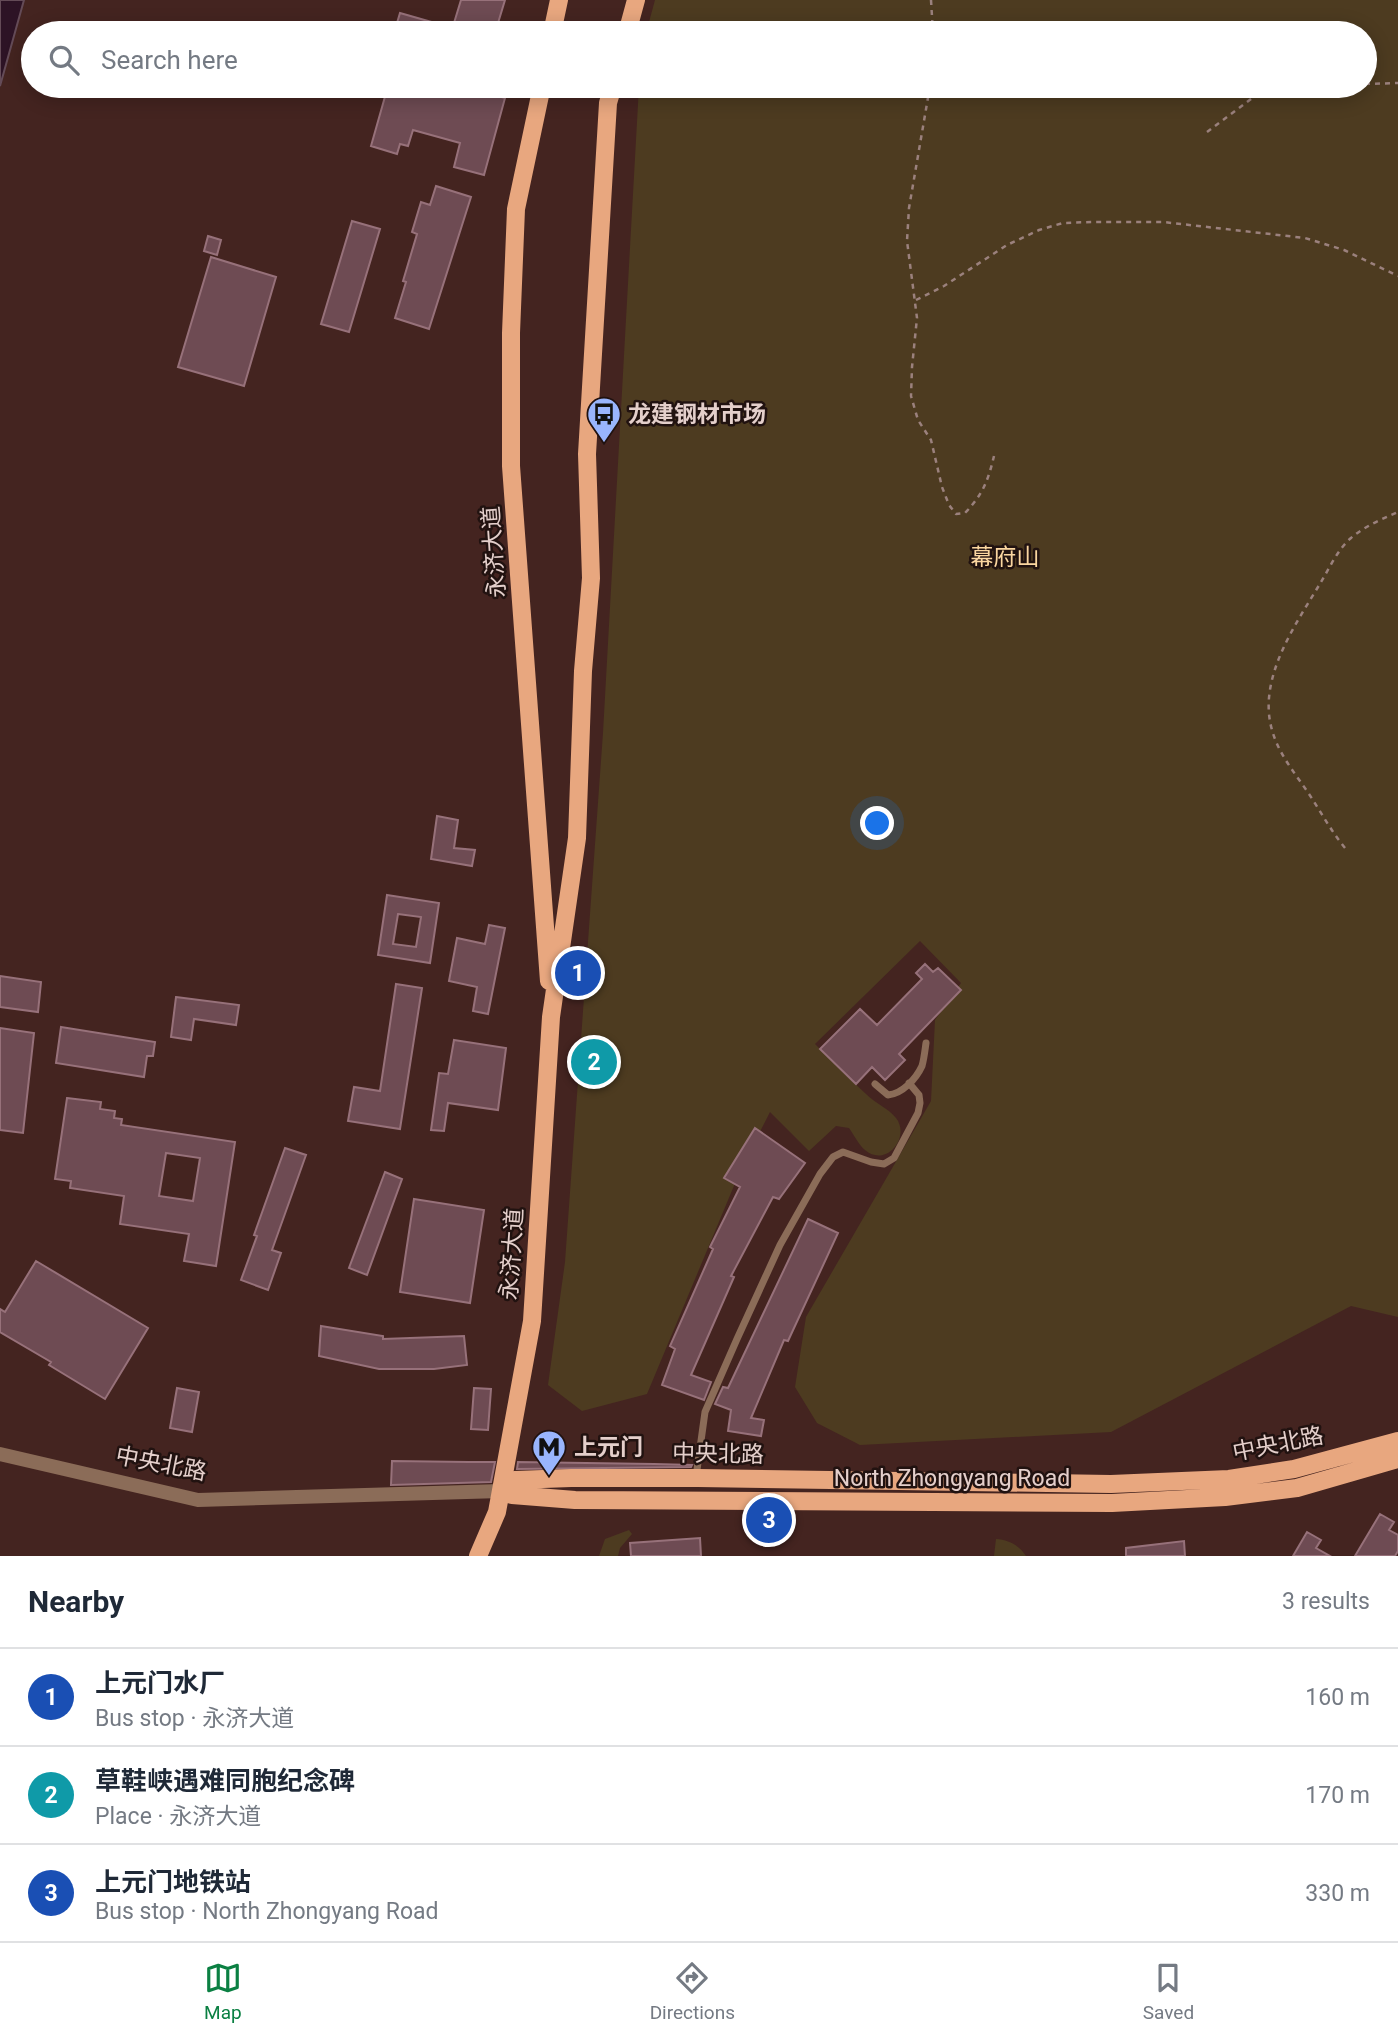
<!DOCTYPE html>
<meta charset="utf-8">
<style>
body{margin:0;font-family:Roboto,"Noto Sans SC",sans-serif;background:#f2f2f3;color:#1f2937}
.you{position:absolute;left:878px;top:824px;width:24px;height:24px;margin:-18px;border:5px solid #fff;border-radius:50%;background:#1a73e8;box-shadow:0 0 0 10px #1a73e833}
.badge{display:grid;place-items:center;width:46px;height:46px;border-radius:50%;background:#0b8043;color:#fff;font-size:23px;font-weight:700}
.pin{position:absolute;translate:-50% -50%;border:4px solid #fff;box-shadow:0 2px 7px #0006}
.list{margin:0;padding:0;list-style:none}
h2{display:flex;justify-content:space-between;align-items:center;height:91px;margin:0;padding:0 28px;font-size:30px}
h2 small{font-size:23px;font-weight:400;color:#747a83}
.list li{display:grid;grid-template-columns:46px 1fr auto;gap:21px;align-items:center;box-sizing:border-box;height:98px;padding:0 28px;border-top:2px solid #e0e1e3}
.list b{display:block;font-size:26px;white-space:nowrap}
.list p{margin:0;font-size:23px;white-space:nowrap;color:#747a83}
.list em{font-size:23px;font-style:normal;color:#747a83}
.icon{flex:none;width:38px;height:38px;fill:none;stroke:currentColor;stroke-width:2;stroke-linecap:round;stroke-linejoin:round}
.map{position:relative;flex:none;width:1398px;height:1556px;overflow:hidden}
.search{position:absolute;background:#fff;box-shadow:0 4px 18px #0003;left:21px;right:21px;top:21px;height:77px;display:flex;align-items:center;gap:18px;box-sizing:border-box;padding:0 24px;border-radius:38px;color:#747a83;font-size:26px}
.sheet{height:385px;background:#fff}
nav{display:flex;justify-content:space-around;align-items:center;box-sizing:border-box;height:98px;border-top:2px solid #e0e1e3;background:#fff;font-size:19px;color:#747a83}
nav a{display:grid;justify-items:center;gap:4px}
nav .on{color:#0b8043}
.map>svg:first-child{display:block}
.green{fill:#4d3b20}
.water{fill:#2d1325;stroke:#644b57;stroke-width:2}
.building{fill:#6e4b53;stroke:#97717a;stroke-width:2;fill-rule:evenodd}
.lines{fill:none;stroke-linecap:round;stroke-linejoin:round}
.path{stroke:#9b817d;stroke-width:2.5;stroke-dasharray:5 5;stroke-linecap:butt}
.service{stroke:#8b6c58;stroke-width:7}
.minor{stroke:#8b6c58;stroke-width:14}
.primary{stroke:#e8a77f;stroke-width:18}
.labels{text-anchor:middle;dominant-baseline:central;stroke-width:5;stroke-linejoin:round;paint-order:stroke}
.poi-label{font-size:23px;font-weight:bold;fill:#e4cfcb;stroke:#211210;text-anchor:start}
.street-label{font-size:23px;fill:#e4cfcb;stroke:#211210}
.park-label{font-size:23px;fill:#fbd6a0;stroke:#211210}
</style>
<div class="map">
<svg width="1398" height="1556" viewBox="0 0 1398 1556">
<rect width="100%" height="100%" fill="#442420"/>
<path class="green" d="M655 0H1398V1317L1351 1306 1111 1432 860 1445 817 1423 795 1387 806 1317 931 1101 935 1020 961 983 920 941 815 1044C832 1061 848 1078 866 1094 875 1103 888 1108 896 1118 911 1137 886 1168 865 1150 859 1145 854 1135 849 1128L836 1126 809 1151 770 1112 741 1169 647 1394 582 1411 548 1385 565 1262 603 733 639 86H1365V33H646Z
M629 1530 632 1534 620 1548 618 1556H599L605 1539Z
M996 1539C1009 1540 1019 1545 1026 1556H994Z"/>
<path class="water" d="M0 0H24L0 86Z"/>
<path class="building" d="M461 0H505L495 33H489L454 23Z
M400 13 435 23 432 33H394Z
M388 86H501L498 96 505 98 484 175 454 167 460 143 413 130 408 146 400 144 397 154 371 146Z
M436 186 471 197 429 329 395 318 406 282 403 281 417 234 412 232 421 202 430 205Z
M352 221 380 229 349 332 321 324Z
M208 236 221 240 217 255 204 251Z
M211 257 276 277 244 386 178 367Z
M437 816 458 820 454 848 475 850 472 866 431 859Z
M387 895 439 903 430 963 378 955ZM398 914 421 917 416 947 393 944Z
M489 925 505 928 488 1014 473 1011 477 987 449 981 457 938 485 944Z
M925 964 933 972 938 968 961 990 899 1054 905 1060 885 1080 872 1067 856 1084 820 1049 860 1009 877 1025 922 979 916 973Z
M0 976 41 982 38 1012 0 1007Z
M396 984 422 988 400 1129 348 1121 354 1087 380 1091Z
M176 997 239 1005 236 1025 194 1019 191 1040 171 1037Z
M61 1027 155 1042 153 1056H147L144 1077 56 1063Z
M0 1028 34 1033 23 1133 0 1130Z
M454 1040 506 1048 498 1110 448 1103 444 1131 431 1130 439 1073 448 1074Z
M67 1098 101 1102 100 1109 115 1111 114 1118 122 1119 121 1125 235 1142 216 1266 184 1261 189 1234 120 1224 124 1196 70 1188 71 1181 55 1179ZM166 1153 200 1158 193 1201 159 1196Z
M755 1128 805 1163 779 1199 773 1197 731 1276 734 1277 691 1375 711 1382 704 1400 662 1385 675 1349 670 1346 713 1249 710 1247 740 1187 724 1178Z
M285 1148 306 1155 272 1250 281 1253 268 1290 241 1280 257 1236 254 1235Z
M385 1172 402 1179 367 1275 349 1268Z
M414 1199 484 1210 470 1303 400 1292Z
M808 1219 838 1233 788 1341 784 1340 751 1418 764 1420 761 1436 728 1431 731 1410 715 1404 723 1387 728 1388Z
M36 1261 148 1328 105 1399 49 1365 51 1362 0 1332V1309L5 1312Z
M321 1326 383 1336V1339L464 1336 467 1365 434 1369H379L319 1356Z
M177 1388 199 1392 192 1432 170 1428Z
M474 1388 491 1389 488 1430 471 1429Z
M392 1461 469 1462H495L491 1482 391 1485Z
M518 1462 654 1464 692 1465 691 1467 517 1469Z
M1380 1514 1394 1522 1389 1530 1398 1535V1551L1395 1556H1355Z
M1307 1532 1321 1540 1316 1548 1330 1556H1293Z
M700 1538 701 1556H631L630 1543Z
M1184 1541 1185 1556H1126V1548Z"/>
<g class="lines">
<path class="path" d="M931 0 933 33
M1365 84 1398 83
M930 86 909 208 907 241 917 318 912 367 911 396 918 420 931 440 942 487 949 505 956 514 965 513C983 494 988 481 994 456
M1207 132 1259 93 1279 86
M916 300 944 286 1007 245 1039 230 1063 223 1092 222H1163L1305 238 1344 250 1398 276
M1345 848C1331 831 1321 812 1309 794 1295 773 1279 755 1272 730 1257 678 1296 624 1321 582 1330 567 1338 549 1351 538 1365 526 1382 519 1398 512"/>
<path class="service" d="M875 1084 888 1095C902 1094 916 1079 922 1066 924 1059 925 1050 926 1043
M696 1477 705 1412 737 1339 780 1245 820 1174 833 1157 843 1152 871 1162 884 1164 894 1158 918 1113 920 1103 919 1095 909 1083"/>
<path class="minor" d="M0 1454 198 1500 501 1491"/>
<path class="primary" d="M552 33 559 0
M627 33 636 0
M542 86 516 209 511 333V466L549 981
M501 1491 515 1480 571 1478H698L1111 1484 1229 1479 1294 1469 1398 1441
M501 1491 512 1495 575 1500 1112 1503 1225 1497 1297 1488 1398 1459
M478 1556 497 1512 532 1321 551 1017 577 838 583 671 591 578 587 454 608 103 613 86"/>
</g>
<defs>
<g id="bus-pin" transform="scale(1.75)"><path d="M0 17L-7.5 6A9.5 9.5 0 1 1 7.5 6Z" fill="#99b5fd" stroke="#211210"/><path d="M-5-6H5V4H4V6H2V4H-2V6H-4V4H-5ZM-3.5-4V0h7V-4ZM-3.5 1.2v1.5H-2V1.2ZM2 1.2v1.5H3.5V1.2Z" fill="#111"/></g>
<g id="metro-pin" transform="scale(1.75)"><path d="M0 17L-7.5 6A9.5 9.5 0 1 1 7.5 6Z" fill="#99b5fd" stroke="#211210"/><path d="M-5.5 5V-5H-3L0 0L3-5H5.5V5H3V-.5L0 4L-3-.5V5Z" fill="#111"/></g>
</defs>
<g fill-rule="evenodd">
<use href="#bus-pin" x="604" y="414"/>
<use href="#metro-pin" x="549" y="1447"/>
</g>
<g class="labels">
<g class="poi-label">
<text x="628" y="414">龙建钢材市场</text>
<text x="574" y="1447">上元门</text>
</g>
<g class="street-label">
<text transform="translate(494 552) rotate(-94)">永济大道</text>
<text transform="translate(512 1254) rotate(-86)">永济大道</text>
<text transform="translate(1278 1444) rotate(-11)">中央北路</text>
<text transform="translate(718 1454) rotate(1)">中央北路</text>
<text transform="translate(161 1464) rotate(11)">中央北路</text>
<text x="952" y="1478">North Zhongyang Road</text>
</g>
<g class="park-label">
<text x="1005" y="557">幕府山</text>
</g>
</g>
</svg>
<div class="you"></div>
<div class="pin badge" style="left:578px;top:973px;background:#1a4fb4">1</div>
<div class="pin badge" style="left:594px;top:1062px;background:#0f9aa8">2</div>
<div class="pin badge" style="left:769px;top:1520px;background:#1a4fb4">3</div>
<div class="search"><svg class="icon" aria-label="search" viewBox="0 0 24 24"><circle cx="10" cy="10" r="6"/><path d="M15 15l6 6"/></svg>Search here</div>
</div>
<section class="sheet">
<h2>Nearby<small>3 results</small></h2>
<ul class="list">
<li><span class="badge" style="background:#1a4fb4">1</span><div><b>上元门水厂</b><p>Bus stop · 永济大道</p></div><em>160 m</em></li>
<li><span class="badge" style="background:#0f9aa8">2</span><div><b>草鞋峡遇难同胞纪念碑</b><p>Place · 永济大道</p></div><em>170 m</em></li>
<li><span class="badge" style="background:#1a4fb4">3</span><div><b>上元门地铁站</b><p>Bus stop · North Zhongyang Road</p></div><em>330 m</em></li>
</ul>
</section>
<nav>
<a class="on"><svg class="icon" aria-label="map" viewBox="0 0 24 24"><path d="M3 6l6-2 6 2 6-2v14l-6 2-6-2-6 2zM9 4v14M15 6v14"/></svg>Map</a>
<a><svg class="icon" aria-label="directions" viewBox="0 0 24 24"><path d="M12 3l9 9-9 9-9-9zM9 14v-3h6M13 9l2 2-2 2"/></svg>Directions</a>
<a><svg class="icon" aria-label="saved" viewBox="0 0 24 24"><path d="M7 4h10v16l-5-4-5 4z"/></svg>Saved</a>
</nav>
